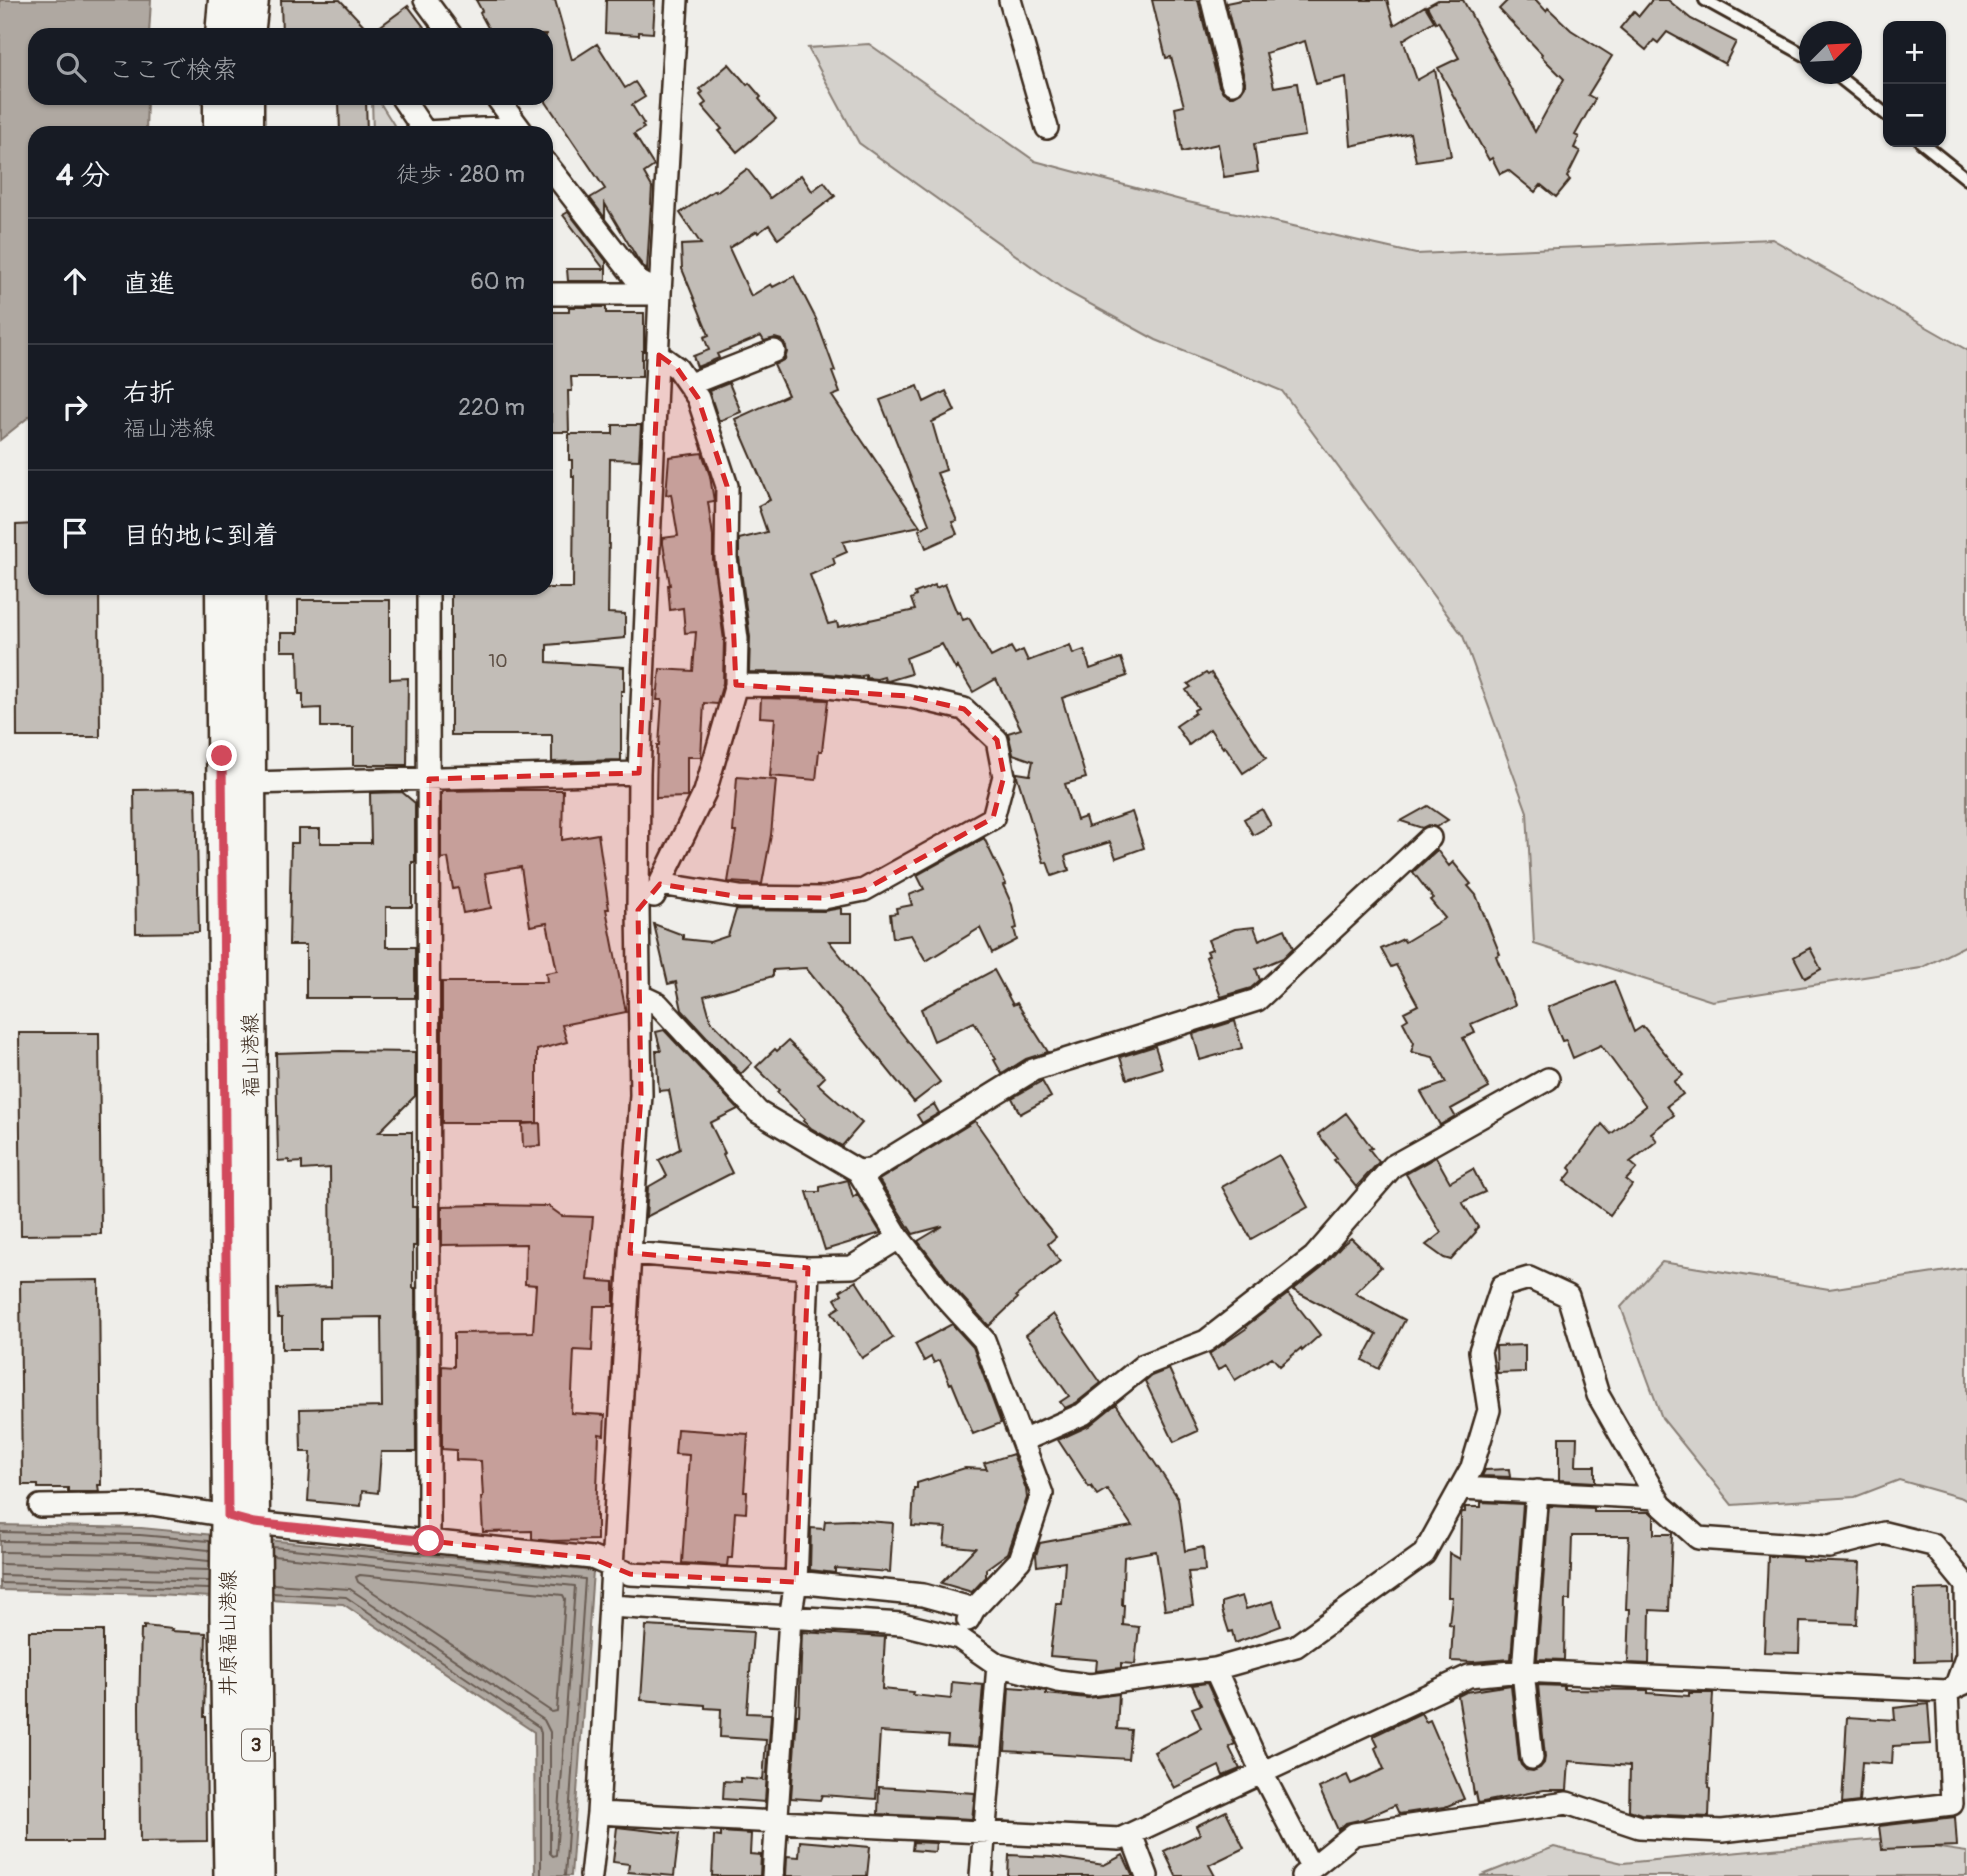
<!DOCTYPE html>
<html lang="ja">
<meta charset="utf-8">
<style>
body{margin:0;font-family:Pangolin,"Klee One",sans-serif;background:#242831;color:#f1f3f6}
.controls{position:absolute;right:21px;top:21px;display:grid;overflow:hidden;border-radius:14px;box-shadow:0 2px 5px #0004}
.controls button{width:63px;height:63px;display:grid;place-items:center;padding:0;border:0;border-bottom:2px solid #363941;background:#171b24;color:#f1f3f6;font:35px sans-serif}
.compass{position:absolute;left:1799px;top:21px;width:63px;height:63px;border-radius:50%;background:#171b24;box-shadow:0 2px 5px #0004;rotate:66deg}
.stop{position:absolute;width:21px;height:21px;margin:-16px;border:5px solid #d1495b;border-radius:50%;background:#fff}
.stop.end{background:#d1495b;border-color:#fff;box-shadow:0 2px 7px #0008}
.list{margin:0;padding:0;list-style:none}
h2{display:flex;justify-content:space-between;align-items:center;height:91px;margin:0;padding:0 28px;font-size:30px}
h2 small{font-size:23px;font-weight:400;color:#9ea1a6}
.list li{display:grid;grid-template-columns:46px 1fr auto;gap:21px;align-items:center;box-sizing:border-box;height:126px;padding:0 28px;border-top:2px solid #363941}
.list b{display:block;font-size:26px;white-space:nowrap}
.list p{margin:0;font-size:23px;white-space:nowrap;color:#9ea1a6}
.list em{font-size:23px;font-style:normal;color:#9ea1a6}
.icon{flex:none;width:38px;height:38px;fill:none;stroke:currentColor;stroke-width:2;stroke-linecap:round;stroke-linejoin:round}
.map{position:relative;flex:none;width:1967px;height:1876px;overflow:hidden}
.search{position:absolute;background:#171b24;box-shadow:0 2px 5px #0004;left:28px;top:28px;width:525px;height:77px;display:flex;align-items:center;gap:18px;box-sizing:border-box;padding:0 24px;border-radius:21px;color:#9ea1a6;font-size:26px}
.panel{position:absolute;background:#171b24;box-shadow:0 2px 5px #0004;left:28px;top:126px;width:525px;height:469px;border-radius:21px}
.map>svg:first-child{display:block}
.green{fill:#d4d1cc;stroke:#887e75;stroke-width:2}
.water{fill:#afa8a1;stroke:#81766d;stroke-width:2}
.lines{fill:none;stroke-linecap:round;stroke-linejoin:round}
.shore{stroke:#695c52;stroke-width:2}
.building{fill:#c2bdb7;stroke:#3b2a1e;stroke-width:2}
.service-casing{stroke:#3b2a1e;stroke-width:16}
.minor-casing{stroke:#3b2a1e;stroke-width:26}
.secondary-casing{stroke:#3b2a1e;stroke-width:35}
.primary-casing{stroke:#3b2a1e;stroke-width:38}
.service{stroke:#f6f6f2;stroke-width:10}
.minor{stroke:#f6f6f2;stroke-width:21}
.secondary{stroke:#f6f6f2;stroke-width:30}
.primary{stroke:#f6f6f2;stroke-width:33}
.route{stroke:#d1495b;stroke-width:9}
.marked{fill:#d62828;fill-opacity:0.2;stroke:#d62828;stroke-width:5;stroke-dasharray:14 9;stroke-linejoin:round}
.labels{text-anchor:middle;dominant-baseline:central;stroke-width:6;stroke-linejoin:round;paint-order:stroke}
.number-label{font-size:18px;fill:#5d4f44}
.shield{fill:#f6f6f2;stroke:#73675e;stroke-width:2}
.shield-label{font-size:19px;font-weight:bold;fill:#3b2a1e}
.street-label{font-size:21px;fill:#3b2a1e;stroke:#f6f6f2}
</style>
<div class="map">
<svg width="1967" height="1876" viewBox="0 0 1967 1876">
<rect width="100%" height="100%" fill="#efeeea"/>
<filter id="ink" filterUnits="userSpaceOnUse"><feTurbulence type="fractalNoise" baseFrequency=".0143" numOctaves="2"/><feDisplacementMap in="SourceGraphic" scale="14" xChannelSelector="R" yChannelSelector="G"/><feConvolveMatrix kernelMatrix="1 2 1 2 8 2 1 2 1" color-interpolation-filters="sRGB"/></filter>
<g filter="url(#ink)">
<path class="green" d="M869 44 1035 161 1188 202 1416 254 1772 239 1967 350V945L1921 968 1712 1001 1534 944 1527 812 1463 636 1282 391 1156 340 1066 291 859 143 808 48Z
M372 98H377L399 133H373Z
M1662 1262 1829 1289 1967 1268V1501L1962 1498 1899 1480 1855 1497 1732 1505 1662 1418 1621 1307Z
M1878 1839 1967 1852V1876H1480L1554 1847 1623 1863Z"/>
<path class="water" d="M0 0H151L149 35H35V98H147L146 133H35V412L0 440Z
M0 1525 141 1528 593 1571 571 1876H535L534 1732 343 1604 155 1594 0 1590Z"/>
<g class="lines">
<path class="shore" d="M0 1532 140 1535 209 1541
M0 1541 140 1543 209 1550
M273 1547 585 1579 565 1876
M0 1552 139 1554 209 1561
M273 1556 575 1586 556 1855 553 1856 550 1853V1732L544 1720 350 1589 273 1584
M0 1564 209 1570
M0 1575 209 1581
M360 1575 563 1595 565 1599 557 1711 552 1712 358 1582 356 1577Z
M0 1583 209 1589
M273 1593 346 1597 539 1727 541 1733V1876"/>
</g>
<path class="building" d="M281 0H340L371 33 408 6 430 35H282Z
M476 0H555L572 60 597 44 625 88 635 82 645 97 632 105 644 124 642 125 644 128 634 134 654 166 644 173 652 187 647 271 637 258 605 204V218L590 198 605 189 546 102V35H492L480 13 482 11Z
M606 0H655L653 33 639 32V35L605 33Z
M1152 0H1198L1219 86 1223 92 1229 96H1234L1241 92 1245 86V81L1226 3 1241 0H1387L1394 25 1425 6 1434 21 1403 40 1417 80 1435 70 1451 156 1416 161 1410 133 1351 146 1346 77 1316 84 1305 41 1266 53 1274 87 1297 83 1305 136 1254 144 1258 172 1224 177 1218 144 1182 152 1175 108 1184 106 1171 57 1166 58Z
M1438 0H1463L1535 132 1564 79 1541 56 1542 54 1499 9 1508 0H1536L1546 11 1548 8 1571 30 1612 56 1588 95 1595 99 1575 135 1579 137 1574 148 1580 151 1567 177 1570 180 1556 197 1541 185 1535 192 1508 170 1500 174 1492 158 1489 160 1438 68 1459 58 1438 21 1436 23 1427 6Z
M1652 0H1668L1691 19 1736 42 1725 64 1667 32 1658 43 1654 40 1646 50 1620 28 1634 11 1639 16Z
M729 64 747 85 749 83 761 97 759 99 776 119 737 152 719 131 722 129 702 106 706 103 700 95 703 92 700 89Z
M339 101H366L367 133H340Z
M747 169 770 198 801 175 812 191 824 182 835 196 778 239 769 225 758 233 757 231 729 248 751 296 771 284 773 287 794 276 816 319 835 371 832 372 840 393 832 396 920 526 843 542 847 552 833 558 835 564 810 575 828 624 837 622 838 627 915 610 911 599 916 596 915 593 935 585 936 588 945 584 957 613 960 612 963 620 969 618 991 657 1011 647 1015 654 1023 650 1028 661 1070 645 1073 654 1084 650 1090 669 1121 658 1127 676 1062 698 1086 778 1065 784 1077 820 1085 817 1088 827 1132 812 1144 848 1116 858 1110 842 1065 856 1069 870 1052 876 1047 862 1044 863 1017 776V773L1030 775 1033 761 1013 754 1008 733 1021 729 996 679 973 692 957 666 956 670 942 644 906 658 911 674 888 681 885 680 884 677 877 679 866 678V675L858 677 819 673 749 672 750 637 739 557V539L767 532 758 506 770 500 735 419 788 395 774 365 785 359 787 352 786 347 782 340 775 338 764 341 761 336 717 354 719 358 697 367 693 356 709 350 704 337 709 335 682 269 681 245 701 244 680 213 715 190 716 192Z
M568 212 606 261V281H568L567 269H604L563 215Z
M569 307H606V313H644V351H642V377H571L572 391H568L569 432H551V414H546V312H569Z
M729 383 741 412 719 421 709 391Z
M918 386 924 402 946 391 955 411 932 422 946 470 937 473 957 521 952 522 957 534 926 548 919 530 929 524 880 400Z
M613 425H641L639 460 610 459 608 613 625 614V638L547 645V662L624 667V691H621V760L552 762V735H451V588H573L574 476H572V460H569V434H613Z
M702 453 710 476 714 501 708 502 713 536V560L724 640 723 683 717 704 704 703 701 757H687V797L656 798 657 745H659L662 700H657L660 669 693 671 696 632 685 633 683 608 670 610 668 585H670L662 538 678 536 671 494 666 495 669 457Z
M35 524V588H99L100 737H17L16 525Z
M298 600H390V679L408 678 407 765H353V727H321V708L303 709V694H299L298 651H281V633H298Z
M1206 673 1208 675 1211 673 1266 758 1243 773 1225 746 1223 748 1210 729 1189 745 1176 726 1195 713 1194 710 1198 708 1186 690 1191 687 1188 684Z
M761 698 828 700 822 751H819L816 780 770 776 775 718 760 717Z
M737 777 776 780 771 835 762 884 728 882 736 832H733Z
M196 789 199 932 136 933 134 790Z
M501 790H563L562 840 598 834 609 909H606L626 1012 562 1025 567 1042 537 1050V1123H442V982H547L546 973 557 971 547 923 530 926 521 867 485 873 491 908 463 913 458 888 453 889 448 858 441 859V793L443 791Z
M402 792 415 803V862H412V907H386V947H415V998H306V945H289L291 843H298V829H320V843H371L370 793Z
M1428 806 1448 820 1436 827 1428 825 1422 828 1401 821Z
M1262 809 1271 825 1253 835 1244 819Z
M984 838 1006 884 1003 885 1012 905 1017 928 1014 929 1017 940 992 953 980 928 926 961 911 935 893 938 890 914 897 913 896 908 912 905 909 895 924 889 917 875Z
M1437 850 1449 866 1453 862 1471 884 1468 886 1476 895 1500 954 1496 956 1515 1005 1471 1024 1475 1033 1463 1038 1489 1088 1451 1109 1455 1116 1440 1125 1421 1092 1446 1083 1433 1057 1411 1052 1414 1043 1403 1022 1408 1019 1404 1012 1418 1005 1396 965 1391 967 1381 949 1403 939 1405 942 1445 918 1430 900 1433 898 1413 872Z
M841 908V914H852V941H829L940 1082 914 1102 806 968 773 970V976L704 996 711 1021 752 1063 741 1074 682 1010 676 982 668 984 654 924 683 935V939L710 942 728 936 736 910 824 911Z
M1254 927 1259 940 1285 929 1293 948 1283 958 1256 969 1260 980 1251 988 1221 997 1206 957 1209 955 1207 951 1212 949 1208 940 1235 929Z
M1810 948 1821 969 1805 978 1794 957Z
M994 970 1013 1005 1017 1003 1048 1052 1026 1059 1002 1074 994 1060 996 1059 974 1022 934 1041 921 1009Z
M1614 981 1634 1032 1643 1026 1683 1075 1674 1082 1683 1094 1667 1106 1674 1115 1651 1133 1657 1141 1630 1162 1637 1168 1626 1180 1632 1185 1610 1215 1564 1181 1572 1171 1569 1168 1602 1124 1611 1134 1646 1106 1601 1045 1573 1058 1566 1040 1562 1041 1548 1007Z
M1235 1021 1242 1048 1200 1060 1193 1034Z
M664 1030 738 1109 710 1123 725 1153 723 1155 732 1173 646 1217 648 1187 667 1176 659 1160 680 1149 669 1090 659 1091 656 1051H661L656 1032Z
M19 1033H99L101 1234 21 1235Z
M788 1041 825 1077 818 1084 862 1123 842 1146 811 1128 803 1121 805 1119 777 1092 779 1090 756 1067 775 1049 777 1051Z
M1155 1046 1162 1068 1127 1079 1120 1057Z
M340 1051 415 1052V1096L379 1132H412V1207H416V1246H413V1288H415L416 1452H381L378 1493 362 1491 361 1506 308 1501 311 1452H301L300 1409 382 1407 381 1317 320 1318V1349H282V1318H278L277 1289 331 1287 330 1168 302 1170V1162L289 1163V1160L278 1161 276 1053Z
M1042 1081 1051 1097 1020 1114 1012 1098Z
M934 1104 939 1113 922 1123 917 1115Z
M1346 1113 1372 1148 1369 1149 1379 1162 1356 1187 1334 1160 1337 1158 1318 1134Z
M975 1121 1001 1158 1027 1201 1056 1237 1048 1244 1060 1261 1016 1296 1018 1298 989 1326 954 1288 918 1241 943 1226 913 1234 879 1180Z
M540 1123 541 1146 523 1147 522 1124Z
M1279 1155 1308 1207 1251 1239 1222 1187Z
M1436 1157 1450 1182 1473 1169 1485 1192 1462 1202 1478 1227 1475 1230 1476 1232 1451 1260 1444 1258 1426 1245 1441 1233 1406 1174Z
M848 1180 853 1197 857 1194 881 1233 825 1250 807 1192H820V1187Z
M488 1205 548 1206 562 1216 593 1217 587 1280 614 1282V1306H594L592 1351 574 1350 571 1413 605 1415 604 1435 599 1434 596 1516H597V1540L551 1541 532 1539V1531L483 1532 481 1497H483L481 1461 456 1460V1450L442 1449V1366L454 1367V1333L533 1332 536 1285 525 1284 526 1244 442 1245V1206Z
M1351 1238 1381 1267 1355 1293 1405 1320 1379 1369 1363 1360 1377 1334 1293 1290 1322 1267 1341 1246Z
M99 1280 101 1485H98L99 1492H68V1488H38V1485H22L20 1281Z
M856 1281 893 1338 862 1358 832 1312 840 1307 835 1299 842 1294 840 1291Z
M1288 1294 1320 1335 1302 1351 1301 1348 1280 1366 1272 1357 1235 1380 1226 1365 1218 1370 1209 1354 1247 1328 1246 1326Z
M1053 1314 1101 1383 1076 1403 1065 1408 1060 1402 1069 1396 1026 1335Z
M952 1324 973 1347 1001 1423 973 1434 952 1383 950 1384 940 1360 934 1363 931 1357 924 1361 915 1344Z
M1525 1345V1372L1497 1373 1496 1346Z
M1169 1369 1198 1431 1174 1442 1145 1381 1151 1376Z
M1116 1404 1178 1498 1185 1551 1203 1547 1205 1571 1188 1572 1193 1606 1165 1610 1156 1551 1124 1557 1122 1605H1124L1123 1625 1139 1627 1135 1664 1121 1663V1668L1096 1671 1097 1660 1050 1656 1056 1604H1062L1065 1562 1037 1566 1036 1555 1040 1543 1132 1526 1107 1489 1097 1495 1091 1486 1089 1487 1058 1440 1089 1426Z
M677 1429 748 1434 744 1492H747L746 1513 735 1512 732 1558H728L727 1566 682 1563 689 1455 675 1454Z
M1559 1437H1577L1576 1466H1595V1482L1559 1480Z
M1013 1454 1026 1489 1027 1498 1008 1553 986 1569V1577L972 1592 941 1583 975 1548 944 1545 946 1528 912 1526 914 1488H917V1483L965 1468 987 1469 984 1463Z
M1509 1469 1510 1477 1482 1476 1485 1470Z
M1481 1502 1523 1504 1511 1659 1473 1662 1451 1661 1453 1625 1449 1624 1452 1597H1448L1449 1553 1460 1559 1461 1515 1462 1512H1465V1507H1481Z
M1549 1506 1594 1508V1512H1650L1654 1516V1534H1672L1669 1611 1650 1610 1649 1664 1628 1663 1630 1609H1626L1629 1536H1572L1570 1600H1565L1564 1660 1537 1659Z
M852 1520 893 1523 890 1572 835 1568V1573L810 1570 811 1528 824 1529 825 1521Z
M1768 1556 1802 1558V1561L1860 1563 1857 1624 1800 1622 1799 1653 1764 1652Z
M1949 1589 1950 1661 1915 1662 1914 1590Z
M1242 1596 1246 1609 1273 1601 1281 1626 1235 1643 1232 1631 1229 1632 1222 1610V1602Z
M144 1626 172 1629 171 1631 206 1633 204 1717H206L207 1841 140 1842 139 1707 141 1629H144Z
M646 1626 753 1632 747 1713 771 1714 765 1802 723 1799 724 1781 740 1782V1778L763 1780 766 1740 720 1737 721 1709 705 1708V1705L641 1700Z
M29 1631H103V1842H29Z
M802 1632 885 1637 882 1689 913 1692 912 1695 951 1699 952 1682 983 1685 978 1747 947 1745 948 1736 880 1732 876 1799 822 1795 820 1800 791 1798 797 1715H799Z
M1207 1683 1235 1744 1229 1747 1240 1769 1223 1776 1219 1766 1174 1788 1154 1752 1201 1728 1192 1708 1201 1705 1192 1685Z
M1511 1685 1519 1760 1521 1765 1526 1770 1533 1771 1540 1768 1544 1763 1545 1757 1538 1685 1564 1686V1689L1648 1690V1693L1689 1696V1693H1713L1708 1788 1710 1789 1709 1817 1641 1814 1629 1810 1630 1766 1569 1761 1567 1790H1544L1478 1803 1476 1793 1474 1794 1458 1696 1466 1692Z
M1009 1687 1036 1689 1046 1691V1694L1088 1698 1119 1694 1117 1729 1131 1730 1128 1759 1005 1751Z
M1928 1704 1931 1744 1893 1746 1892 1764 1862 1762 1859 1802 1842 1804 1847 1717 1895 1720 1894 1708Z
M1421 1713 1426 1722 1430 1720 1464 1799 1445 1807 1399 1814 1395 1805 1363 1819 1346 1823 1338 1830 1319 1788 1347 1775 1351 1784 1384 1769 1375 1748 1378 1746 1373 1736Z
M879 1787 975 1793 972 1819 878 1814Z
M1226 1811 1244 1848 1209 1865 1215 1876H1176L1164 1851 1200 1834 1196 1826Z
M1955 1817 1957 1846 1882 1849 1879 1826Z
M617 1827 679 1834 674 1876 628 1872 629 1864 613 1862Z
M721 1832 751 1834 750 1854 761 1855 760 1876H712L714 1836 721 1837Z
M800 1841 870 1847 867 1876H786L787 1856 799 1857Z
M913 1842 936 1843 935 1852 912 1850Z
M1009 1855 1051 1857 1104 1865 1123 1855 1133 1876H1008Z"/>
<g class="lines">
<g class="service-casing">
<path id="service" d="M1705 0 1810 58
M1835 74 1888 116
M1921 142 1967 179"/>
</g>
<g class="minor-casing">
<path id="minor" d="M425 0 451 35
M1010 0 1047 128
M1212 0 1232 83
M402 98 425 132 518 127
M497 98 523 133
M546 163 638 281 660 293
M546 294H656
M690 384 774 351
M428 588 429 1541
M249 783 639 773
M660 884 740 897 824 898 864 890 993 818 1004 776 997 740 964 709 907 696 819 686 736 685
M654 896 705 792 736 685 737 639 726 558 727 486 698 398 677 368 659 355
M639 995 658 1004 758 1112 858 1171 899 1238 944 1296 984 1340 1042 1494 1020 1560 974 1609 968 1620
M858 1171 871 1170 1033 1070 1257 1000 1430 838
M630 1253 808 1268 852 1267 899 1238
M1022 1441 1083 1414 1144 1365 1206 1341 1314 1257 1393 1166 1548 1079
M1461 1488 1656 1498
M40 1506 151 1504 228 1516 254 1523 592 1558 630 1574 796 1582 923 1595 974 1609
M610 1606 902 1624 959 1638 998 1665 1058 1681 1090 1685 1215 1669 1296 1646 1424 1554 1472 1467 1489 1410 1480 1351 1502 1286 1529 1278 1568 1296 1598 1395 1661 1505 1698 1538 1829 1547 1884 1533 1933 1545 1966 1585 1967 1655 1955 1688
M1215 1669 1262 1773 1311 1867
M1532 1758 1523 1671 1537 1491
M598 1813 1120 1839 1469 1676 1523 1671 1947 1691 1965 1683
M1131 1834 1147 1876
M591 1876 598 1813 630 1253 641 1095 638 910 639 773 660 293 677 0
M773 1876 790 1618 796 1582 808 1268
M981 1876 998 1665
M1302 1876 1354 1834 1567 1803 1639 1827 1722 1831 1952 1804 1947 1691"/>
</g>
<g class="secondary-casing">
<path id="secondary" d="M221 35 224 0
M249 35 253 0
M248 98V133
M219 133V98
M221 588 228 1516
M249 588 254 1523"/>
</g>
<g class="primary-casing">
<path id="primary" d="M228 1516 227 1615 231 1876
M254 1523 257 1876"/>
</g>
<use href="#service" class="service"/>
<use href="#minor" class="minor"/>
<use href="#secondary" class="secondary"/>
<use href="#primary" class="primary"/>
</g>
</g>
<g class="lines" filter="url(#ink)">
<path class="route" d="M222 756 228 1516 254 1523 429 1541"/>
</g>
<path class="marked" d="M659 355 677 368 698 398 727 486 736 685 907 696 964 709 997 740 1004 776 993 818 864 890 824 898 740 897 660 884 638 910 641 1095 630 1253 808 1268 796 1582 630 1574 592 1558 429 1541V779L639 773Z"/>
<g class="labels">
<g class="number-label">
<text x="498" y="661">10</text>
</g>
<rect class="shield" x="242" y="1729.5" width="28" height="31" rx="5"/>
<g class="shield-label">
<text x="256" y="1745">3</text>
</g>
<g class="street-label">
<text transform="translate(251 1055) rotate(-91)">福山港線</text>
<text transform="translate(228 1633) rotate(-90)">井原福山港線</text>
</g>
</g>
</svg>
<div class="controls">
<button>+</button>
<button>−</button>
</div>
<svg class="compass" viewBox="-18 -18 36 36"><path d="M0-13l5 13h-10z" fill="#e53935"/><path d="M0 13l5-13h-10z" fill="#9ea1a6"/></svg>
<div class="stop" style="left:429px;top:1541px"></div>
<div class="stop end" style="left:222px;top:756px"></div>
<div class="search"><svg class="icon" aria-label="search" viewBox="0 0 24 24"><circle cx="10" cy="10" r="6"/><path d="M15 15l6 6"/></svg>ここで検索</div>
<section class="panel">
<h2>4 分<small>徒歩 · 280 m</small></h2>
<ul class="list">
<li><svg class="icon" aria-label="ahead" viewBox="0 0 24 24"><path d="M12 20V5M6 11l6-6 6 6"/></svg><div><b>直進</b></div><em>60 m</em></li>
<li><svg class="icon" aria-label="right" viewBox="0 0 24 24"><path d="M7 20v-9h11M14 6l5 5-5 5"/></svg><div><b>右折</b><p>福山港線</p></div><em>220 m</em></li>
<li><svg class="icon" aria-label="arrive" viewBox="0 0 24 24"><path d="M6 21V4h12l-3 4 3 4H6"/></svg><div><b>目的地に到着</b></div></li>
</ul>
</section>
</div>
